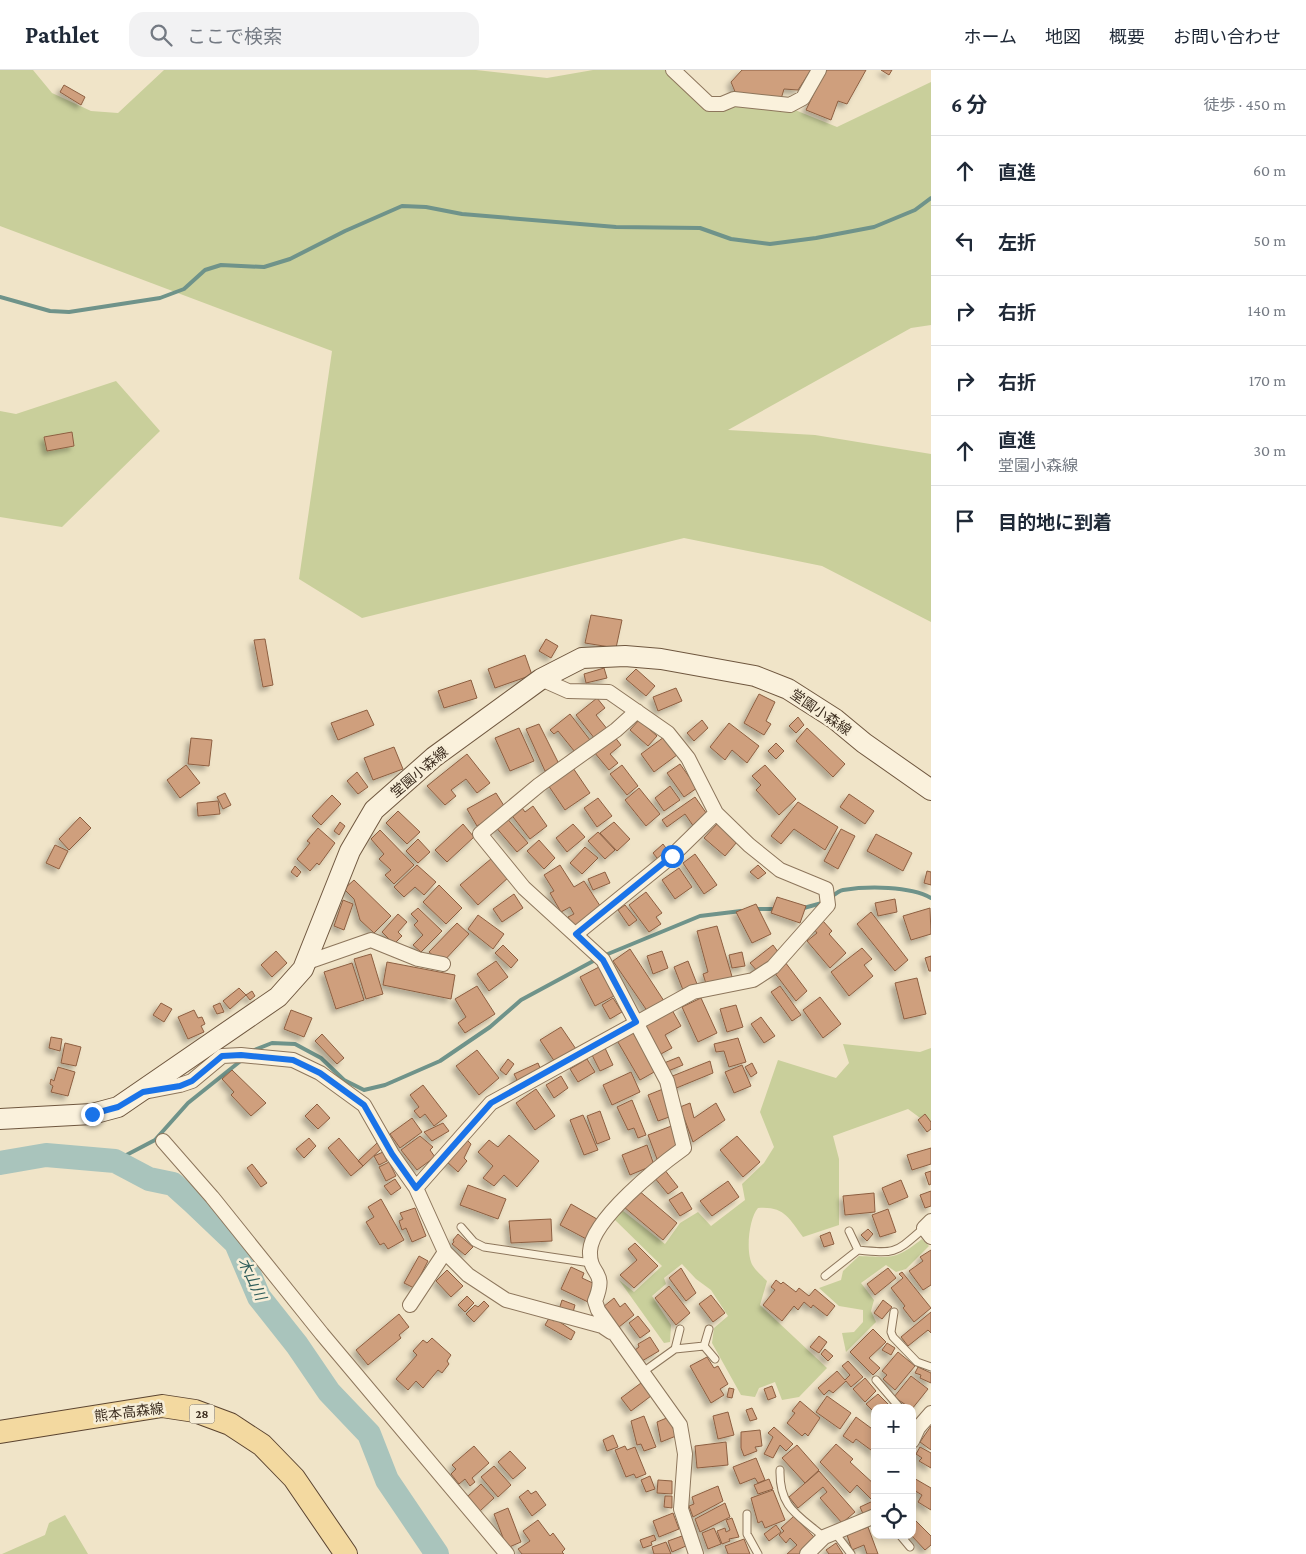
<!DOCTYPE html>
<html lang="ja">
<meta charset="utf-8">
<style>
body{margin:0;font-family:"Crimson Pro","Noto Sans JP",serif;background:#f2f2f3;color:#1f2937}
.controls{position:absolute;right:15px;bottom:15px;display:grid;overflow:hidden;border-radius:10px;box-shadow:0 2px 8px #0003}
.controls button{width:45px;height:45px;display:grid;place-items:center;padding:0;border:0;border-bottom:1px solid #e0e1e3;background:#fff;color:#1f2937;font:25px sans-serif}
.stop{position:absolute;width:15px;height:15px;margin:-11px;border:4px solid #1a73e8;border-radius:50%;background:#fff}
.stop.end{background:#1a73e8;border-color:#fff;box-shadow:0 1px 5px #0008}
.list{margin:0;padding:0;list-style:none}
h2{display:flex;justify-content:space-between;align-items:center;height:65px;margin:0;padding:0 20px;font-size:21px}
h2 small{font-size:16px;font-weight:400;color:#747a83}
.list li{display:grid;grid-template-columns:32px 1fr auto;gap:15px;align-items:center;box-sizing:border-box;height:70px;padding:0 20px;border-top:1px solid #e0e1e3}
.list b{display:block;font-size:19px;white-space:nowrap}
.list p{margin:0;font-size:16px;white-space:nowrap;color:#747a83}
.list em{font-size:16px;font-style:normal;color:#747a83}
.icon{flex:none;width:28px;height:28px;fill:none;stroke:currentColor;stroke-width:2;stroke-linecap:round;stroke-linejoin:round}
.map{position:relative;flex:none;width:931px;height:1484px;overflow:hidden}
header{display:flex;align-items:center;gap:30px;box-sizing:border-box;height:70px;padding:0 25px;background:#fff;border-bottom:1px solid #e0e1e3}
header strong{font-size:24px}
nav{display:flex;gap:28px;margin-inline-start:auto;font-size:18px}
.search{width:350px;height:45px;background:#f2f2f3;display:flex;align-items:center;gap:12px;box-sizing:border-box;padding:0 18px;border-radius:15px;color:#747a83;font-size:19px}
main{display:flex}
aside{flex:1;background:#fff}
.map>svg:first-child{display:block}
.green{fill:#c9cf9b}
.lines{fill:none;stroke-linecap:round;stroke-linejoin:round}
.stream{stroke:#6f938a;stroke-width:4}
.river{stroke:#a9c4bc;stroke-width:24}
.building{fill:#cf9f7d;stroke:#8d5f41;filter:url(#shadow)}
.lane-casing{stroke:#8d765c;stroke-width:9}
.street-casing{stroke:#8d765c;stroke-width:16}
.secondary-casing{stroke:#6f573f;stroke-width:22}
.primary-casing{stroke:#5b4430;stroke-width:24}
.lane{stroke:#faf1dc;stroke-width:7}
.street{stroke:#faf1dc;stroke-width:14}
.secondary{stroke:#faf1dc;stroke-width:20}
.primary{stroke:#f3d9a0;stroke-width:22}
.route{stroke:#1a73e8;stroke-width:6}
.labels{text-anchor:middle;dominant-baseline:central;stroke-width:5;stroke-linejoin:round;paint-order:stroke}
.shield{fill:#f7eed8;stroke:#756857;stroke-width:1}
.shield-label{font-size:12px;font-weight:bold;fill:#3d2e20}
.street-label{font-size:14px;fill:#3d2e20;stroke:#f7eed8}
.water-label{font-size:15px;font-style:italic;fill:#2f5d5a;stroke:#f7eed8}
</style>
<header>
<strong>Pathlet</strong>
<div class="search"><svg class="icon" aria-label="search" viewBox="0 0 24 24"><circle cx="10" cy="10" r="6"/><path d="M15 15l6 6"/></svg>ここで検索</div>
<nav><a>ホーム</a><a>地図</a><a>概要</a><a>お問い合わせ</a></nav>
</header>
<main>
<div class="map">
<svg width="931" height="1484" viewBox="0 0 931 1484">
<defs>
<filter id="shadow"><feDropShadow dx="-4" dy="4" stdDeviation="2.5" flood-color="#0004"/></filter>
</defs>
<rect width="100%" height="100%" fill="#f0e4c8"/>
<path class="green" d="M0 0H33L52 23 91 41 118 43 164 0H476L547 8 593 0H667L705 39 734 33 790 38 837 57 931 12V255L911 258 728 360 815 365 931 384V552L822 496 684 468 362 548 299 509 332 281 0 156Z
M116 311 160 361 62 457 0 447V341L16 344Z
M843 974 920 982 931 978V1056L908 1039 833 1066 839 1089V1155L803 1167C789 1148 784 1136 758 1138 749 1148 745 1183 753 1196 756 1201 762 1206 767 1211L760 1235 827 1298 799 1327 782 1330 775 1312 759 1318 755 1327 741 1325 712 1273 714 1258 728 1246 711 1220 696 1209 682 1194 664 1208 666 1214 652 1226 671 1255 670 1272 664 1273 619 1210 634 1222 662 1196 614 1149 622 1140 665 1174 680 1153 698 1142 711 1156 745 1130 742 1114 764 1093 774 1077 760 1042 778 990 836 1008 849 993Z
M922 1169 929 1176 906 1199 896 1202 886 1195 861 1213 874 1230 871 1241 876 1252 846 1282 842 1263 854 1262 863 1252V1240L839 1236 819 1218 841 1210 843 1201 859 1186C892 1187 894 1191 922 1169Z
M65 1445 88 1484H2L45 1465 49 1453Z"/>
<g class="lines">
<path class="stream" d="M0 227 50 241 69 242 160 228 184 219 205 200 221 195 264 197 290 189 345 161 402 136 426 137 462 144 616 157 700 158 731 169 770 174 816 168 874 157 915 140 931 128
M830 828C834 825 838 821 843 820 868 816 910 816 931 828
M755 839H776
M800 839 822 833
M603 886 700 846 741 841
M252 981 272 973 295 974 321 988 344 1010 364 1020 385 1015 440 991 490 957 521 930 597 889
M115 1091 155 1070 188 1033 243 989"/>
<path class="river" d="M0 1093 46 1085 115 1091 149 1109 173 1114 193 1132 236 1173 259 1227 297 1275 329 1322 369 1364 387 1410 437 1484"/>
</g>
<path class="building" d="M742 0H811L798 20 784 19 781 29 736 24 731 12Z
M825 0H866L847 34 838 31 831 50 806 40Z
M881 0H892L889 5Z
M64 15 85 27 81 35 60 22Z
M72 362 74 376 47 381 44 367Z
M591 545 622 550 616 578 585 573Z
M265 569 273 615 263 617 254 570Z
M546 569 558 576 551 588 539 581Z
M525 585 532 605 495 618 488 599Z
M604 598 607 608 586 613 584 604Z
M636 599 655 616 646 626 626 609Z
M471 610 477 628 444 638 438 621Z
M676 618 682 631 658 641 653 627Z
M759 624 775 632 766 651 771 654 764 665 744 653Z
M597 628 605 638 596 645 608 660 595 669 576 645Z
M367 640 374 655 338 670 331 653Z
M570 644 590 670 575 682 558 661 554 664 550 660Z
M798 647 804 655 796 663 789 656Z
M639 650 657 666 648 676 630 660Z
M702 650 708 658 694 671 687 663Z
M729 653 759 676 747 693 732 680 725 690 710 677Z
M539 654 559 694 545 701 526 659Z
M519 658 534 691 510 701 495 668Z
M807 658 845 694 833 707 796 671Z
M614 666 621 675 610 684 618 693 609 700 594 682Z
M664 667 677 685 654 702 641 684Z
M191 668 212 670 209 696 188 694Z
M776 673 784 681 776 689 768 681Z
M394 677 403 699 373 710 364 688Z
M467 684 490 713 477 723 466 709 451 720 456 726 445 735 427 716Z
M680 694 697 718 684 727 667 703Z
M186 695 200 713 180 728 167 710Z
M622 695 638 716 627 725 610 704Z
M765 695 796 729 779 745 756 720 761 715 752 706Z
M573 698 590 723 565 740 548 715Z
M357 702 368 717 358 724 347 711Z
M670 716 680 730 664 741 655 728Z
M639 718 660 744 646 756 625 730Z
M225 723 231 735 223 739 217 727Z
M496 723 506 739 477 756 467 739Z
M849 724 874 741 865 754 840 737Z
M332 725 341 734 321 755 312 746Z
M695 727 709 747 694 757 685 744 667 757 662 750Z
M598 728 612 746 597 757 584 738Z
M218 731 220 744 198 746 197 733Z
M798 732 838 757 825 780 794 759 781 774 771 766Z
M520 735 525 742 533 736 547 756 530 769 510 743Z
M398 741 420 762 407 774 386 753Z
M505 746 528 773 517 782 494 755Z
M80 747 91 758 69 780 59 769Z
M340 752 345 756 339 765 334 761Z
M614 752 630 769 617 781 600 763Z
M463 754 474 767 447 792 435 780Z
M573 754 585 767 567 782 556 768Z
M717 754 737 772 725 786 704 768Z
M318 758 335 773 319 795 317 793 310 801 297 789 310 773 307 771Z
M841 759 855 766 838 799 824 791Z
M380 760 414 795 394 814 385 805 391 800 379 789 384 784 371 769Z
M598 762 615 780 605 789 588 771Z
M876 764 912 783 903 801 867 781Z
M418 769 430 782 418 793 406 781Z
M539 770 555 788 544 799 527 781Z
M663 774 671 785 661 793 653 783Z
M55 775 68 781 59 799 46 793Z
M585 777 598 788 582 804 570 793Z
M695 784 717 815 704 824 683 793Z
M492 788 509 807 478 835 460 815Z
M417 795 436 812 424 825 415 817 404 827 394 817Z
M560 795 574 817 584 811 604 842 575 860 568 847 574 844 570 837 561 842 550 823 554 821 544 805Z
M758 795 766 803 758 809 750 802Z
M295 796 301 802 297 807 291 802Z
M679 798 692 817 675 829 662 810Z
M927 801 931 802V815L924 813Z
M605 802 610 813 593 820 588 809Z
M354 810 391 846 374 863 360 850 354 829 344 819Z
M439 815 462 838 446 854 423 832Z
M646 822 662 843 656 847 661 854 649 862 629 835Z
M514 824 523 838 502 852 493 839Z
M777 827 806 836 800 853 771 843Z
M895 829 897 842 878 846 875 833Z
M343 830 353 834 344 860 334 856Z
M756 834 771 864 752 873 736 842Z
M625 835 637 850 629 856 618 840Z
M418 838 442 861 421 882 413 875 423 865 414 855 418 851 411 844Z
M930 838 931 864 911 870 903 846Z
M871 842 908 890 895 901 857 854Z
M398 844 407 852 398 862 402 866 394 874 382 862Z
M478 845 504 864 493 879 468 859Z
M823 851 832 861 829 864 846 883 830 898 807 871 817 863 814 859Z
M457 853 469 864 442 893 429 882Z
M717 856 733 910 707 917 703 904 708 902 697 861Z
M503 875 518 890 511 898 495 883Z
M773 875 781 886 760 904 750 893Z
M862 878 872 889 864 895 873 906 849 926 831 902Z
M630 879 666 934 650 945 613 891Z
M276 881 287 893 272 907 261 895Z
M662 881 668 898 653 904 647 886Z
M742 882 745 896 732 898 729 885Z
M371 884 383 924 366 929 354 889Z
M931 886V901H929L925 888Z
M496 891 508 907 489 921 477 904Z
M688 891 697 914 683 920 674 897Z
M387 892 455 905 451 929 383 915Z
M785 892 807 921 796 931 774 902Z
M352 893 364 930 336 939 324 902Z
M599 897 614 926 595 936 580 907Z
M917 908 926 944 904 949 895 913Z
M477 916 495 944 465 963 458 953 466 947 455 929Z
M780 916 801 945 792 951 771 922Z
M239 918 246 925 230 939 223 931Z
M252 921 255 926 250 930 246 925Z
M820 927 841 954 823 968 803 940Z
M613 928 622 942 610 949 602 935Z
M701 928 717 963 698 972 682 937Z
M161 933 172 939 164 952 153 945Z
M220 933 224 942 217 944 213 936Z
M736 935 743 957 727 962 720 939Z
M194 940 198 948 202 947 205 954 201 956 204 962 188 969 178 947Z
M291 940 312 948 304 967 284 959Z
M672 940 681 956 665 965 672 978 659 985 643 957Z
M761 947 775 966 764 973 751 954Z
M561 957 578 982 557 995 540 970Z
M630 958 656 1001 640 1010 615 967Z
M322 964 344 988 337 994 315 971Z
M51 967 62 969 60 981 49 978Z
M738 968 746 992 729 997 724 981 716 982 714 974Z
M65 973 81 977 76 996 61 993Z
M605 978 613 995 600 1001 592 985Z
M477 980 499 1008 479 1025 456 996Z
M679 987 683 995 668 1001 664 993Z
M508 989 514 994 506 1005 500 1000Z
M587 989 595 1002 578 1012 570 999Z
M710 991 713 1003 674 1019 670 1007Z
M538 993 543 1005 520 1016 514 1004Z
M752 993 757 1003 751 1007 745 997Z
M742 995 751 1016 734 1023 725 1002Z
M58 997 75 1002 68 1026 51 1022 53 1016 50 1014 51 1009 54 1011Z
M232 1000 266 1033 251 1046 231 1025 234 1022 222 1009Z
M631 1002 640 1022 612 1035 603 1015Z
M561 1006 568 1018 554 1028 546 1015Z
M423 1015 447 1046 434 1056 425 1044 420 1048 414 1041 419 1037 410 1025Z
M536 1019 555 1046 535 1060 516 1033Z
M663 1019 672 1046 658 1051 648 1025Z
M632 1030 646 1065 638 1068 634 1058 628 1060 617 1037Z
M690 1033 694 1048 716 1033 725 1050 693 1072 680 1037Z
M317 1034 330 1048 318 1059 305 1046Z
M600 1041 610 1069 597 1074 587 1046Z
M925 1044 931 1052V1059L927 1062 918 1050Z
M583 1045 598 1080 584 1085 570 1050Z
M412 1048 422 1062 400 1078 390 1064Z
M443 1053 449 1061 432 1071 424 1062Z
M674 1055 682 1079 657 1089 648 1065Z
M509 1065 539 1091 517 1117 504 1105 494 1116 483 1108 493 1096 478 1082 489 1070 498 1077Z
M420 1066 433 1077 430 1080 435 1087 417 1100 401 1080Z
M737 1066 760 1092 743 1107 720 1080Z
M464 1067 471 1074 464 1088 467 1091 458 1102 446 1091Z
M309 1068 316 1076 304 1088 296 1079Z
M339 1068 363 1096 351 1106 328 1078Z
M377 1073 382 1078 363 1096 358 1091Z
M647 1075 654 1095 630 1105 622 1085Z
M931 1078V1094L912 1100 907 1085Z
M383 1082 387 1091 379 1095 374 1086Z
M389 1092 396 1106 386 1111 379 1097Z
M252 1094 267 1113 261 1117 247 1098Z
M664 1099 678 1117 668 1124 654 1107Z
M931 1101V1114L929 1115 925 1103Z
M395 1109 401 1118 391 1125 384 1116Z
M901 1110 908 1127 889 1135 882 1118Z
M728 1111 739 1127 712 1146 700 1131Z
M468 1115 506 1129 498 1149 460 1135Z
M638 1120 677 1153 663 1170 624 1137Z
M931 1121V1136L925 1138 920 1125Z
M682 1122 692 1139 680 1146 669 1130Z
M874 1123 875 1142 845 1145 843 1126Z
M381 1129 404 1170 388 1179 384 1173 380 1175 366 1152 374 1147 368 1137Z
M571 1134 602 1152 592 1172 560 1155Z
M415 1138 426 1166 412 1172 406 1158 402 1160 399 1151 403 1149 400 1143Z
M888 1139 896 1162 880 1167 872 1145Z
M551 1149 552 1171 511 1173 509 1151Z
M868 1159 873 1164 867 1171 861 1165Z
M830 1162 834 1174 824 1177 820 1166Z
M458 1164 473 1177 465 1185 452 1174 454 1172 453 1170Z
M635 1173 658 1196 634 1218 620 1205 637 1190 628 1179Z
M931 1180V1215L923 1220 909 1201 923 1191 920 1187Z
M419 1186 428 1191 414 1218 404 1213Z
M571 1197 584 1203 582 1208 597 1215 588 1232 561 1219Z
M681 1198 696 1223 686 1231 669 1208Z
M888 1198 896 1208 875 1225 867 1214Z
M447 1200 463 1216 451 1227 436 1211Z
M902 1202 931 1238 914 1252 903 1238 905 1236 891 1218 903 1208 899 1204Z
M776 1210 781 1214 783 1212 796 1222 799 1218 809 1226 815 1219 835 1236 827 1246 813 1235 811 1238 804 1232 798 1240 794 1236 782 1251 763 1235 775 1220 771 1217Z
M669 1216 690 1243 676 1255 655 1228Z
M711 1225 725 1243 713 1252 699 1234Z
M467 1226 474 1233 465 1242 458 1235Z
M614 1228 620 1237 625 1233 634 1245 619 1257 603 1237Z
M562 1230 575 1235 572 1246 558 1243Z
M883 1230 892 1237 882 1249 874 1243Z
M484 1231 489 1236 474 1252 466 1244 475 1235 478 1237Z
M931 1242V1263L928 1260 908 1276 901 1267Z
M399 1244 409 1257 399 1265 401 1268 368 1295 356 1280Z
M638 1246 650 1261 640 1268 629 1253Z
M549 1248 554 1251 555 1249 575 1262 571 1270 545 1255Z
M873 1259 886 1272 869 1288 880 1298 873 1305 850 1282Z
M819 1266 827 1272 819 1283 810 1277Z
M650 1267 659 1281 642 1291 635 1280 639 1277 638 1274Z
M432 1268 451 1285 447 1291 449 1294 442 1303 438 1300 423 1318 416 1311 408 1320 396 1309 417 1285 413 1281 423 1270 427 1273Z
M887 1273 895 1278 891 1285 882 1280Z
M825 1279 833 1286 828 1291 821 1284Z
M898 1282 915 1296 895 1320 883 1309 887 1305 882 1301Z
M707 1287 714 1298 718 1296 728 1314 720 1319 724 1325 711 1333 690 1296Z
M848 1291 863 1307 851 1317 846 1311 833 1323 829 1320 824 1325 818 1318 837 1301 845 1310 850 1305 842 1296Z
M918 1297 931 1303V1313L920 1308 921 1305 915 1303Z
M911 1306 928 1319 912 1339 894 1327Z
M865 1308 876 1321 865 1332 853 1319Z
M641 1313 651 1326 631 1341 621 1328Z
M772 1316 776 1327 768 1330 764 1319Z
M729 1318 734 1319 732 1328 727 1327Z
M878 1324 889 1335 886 1338H875V1343L866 1334Z
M827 1326 851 1343 840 1359 816 1342Z
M800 1331 820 1348 808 1366 805 1363 802 1366 787 1353 795 1343 792 1341Z
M752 1338 757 1349 750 1351 746 1340Z
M728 1342 734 1365 718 1369 713 1346Z
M644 1346 656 1377 644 1381 641 1374 637 1375 631 1351Z
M669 1347 676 1366 661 1372 657 1352Z
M856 1347 875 1361V1383L856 1369 853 1373 843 1366Z
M931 1356V1380L920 1372Z
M774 1357 793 1374 786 1381 780 1375 773 1388 764 1384 773 1367 768 1363Z
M760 1360 762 1376 755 1377 757 1381 744 1386 741 1378V1362Z
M613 1365 618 1377 607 1381 603 1370Z
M726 1372 728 1395 697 1398 695 1376Z
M836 1374 853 1389 850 1392 875 1415V1442L864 1446 860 1437 873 1431 857 1415 850 1423 820 1392Z
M797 1375 819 1400 805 1413 782 1388Z
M474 1376 489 1393 472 1408 475 1412 470 1416 465 1409 459 1414 451 1404 456 1399 452 1395Z
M625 1376 627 1380 635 1377 646 1404 636 1408 634 1404 626 1407 615 1380Z
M920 1377 931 1383V1398L919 1391 922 1388 916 1384Z
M510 1381 526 1398 513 1409 498 1392Z
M756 1388 765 1410 758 1413 755 1408 740 1414 733 1397Z
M494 1396 511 1415 498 1427 481 1407Z
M819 1401 855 1442 842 1453 820 1428 827 1422 823 1417 798 1438 789 1427Z
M650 1406 655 1419 646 1422 641 1410Z
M912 1407 931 1418V1440L918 1432 922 1425 912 1419Z
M769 1409 773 1419 758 1424 754 1415Z
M658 1410 672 1411V1424L657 1423Z
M481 1414 494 1428 480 1441 467 1427Z
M718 1416 723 1431 693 1447 689 1436 694 1434 692 1427Z
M528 1420 531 1424 536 1421 546 1435 532 1446 519 1427Z
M773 1420 785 1450 765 1458 762 1451 758 1453 751 1428Z
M665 1426H672V1438L664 1437Z
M725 1433 730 1447 700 1462 695 1449Z
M508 1438 521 1472 507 1478 494 1444Z
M673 1443 679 1459 659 1467 653 1451Z
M794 1446 814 1467 802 1484H787L797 1475 790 1468 786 1473 779 1465 784 1461 781 1458Z
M912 1447 931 1466V1475L925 1480 911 1465Z
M732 1448 739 1467 729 1469 730 1471 722 1474 717 1461 725 1458 726 1462 730 1460 726 1450Z
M538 1450 550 1466 553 1463 565 1479 562 1482 564 1484H522L518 1479 530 1471 523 1461Z
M776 1455 781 1462 769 1471 764 1464Z
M868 1457 878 1484H867L864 1475 852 1480 847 1465Z
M714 1458 721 1474 708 1479 702 1463Z
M654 1465 656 1470 651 1472 652 1475 643 1478 640 1470Z
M682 1466 686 1476 672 1482 668 1471Z
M744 1469 750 1484H728L725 1476Z
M666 1472 671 1484H654L652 1477Z
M836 1473 843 1484H829L826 1480Z"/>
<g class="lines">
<g class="lane-casing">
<path id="lane" d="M461 1157 474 1172 484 1177 591 1193
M849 1161 858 1180C897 1184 895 1183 924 1158
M825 1206 858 1180
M894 1242 891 1262 893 1267 917 1292 931 1297
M704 1276 715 1289
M675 1279 704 1276 709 1259
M643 1302 675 1279 680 1259
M876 1310 900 1338
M780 1400C779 1438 798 1445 824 1467
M747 1444V1464L758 1484
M835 1463 851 1484
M900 1465 910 1477"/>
</g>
<g class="street-casing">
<path id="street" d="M673 0 709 34H722L734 29 790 35 803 28 819 0
M637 641 616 660 539 715 480 764 524 818 603 890 667 1011 684 1078C659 1096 592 1149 590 1181 589 1207 608 1199 595 1231L598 1240 680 1355 685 1384 681 1439 696 1484
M576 864 672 786 716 743
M305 893 371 870 418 889 443 894
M144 1022 180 1015 192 1011 222 986 241 985 293 990 320 1003 364 1035 392 1084 416 1118 445 1182 468 1205 506 1230 602 1256 611 1262
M163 1071 212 1127 322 1264 507 1484
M416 1118 491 1033 693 922 753 910 773 897 828 835 826 819 780 800 749 775 716 743 688 688 668 663 609 622 568 621 541 609
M931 1151 924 1158 931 1167
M410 1235 445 1182
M912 1371 918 1358 931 1343
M807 1484 824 1467 875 1446"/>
</g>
<g class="secondary-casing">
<path id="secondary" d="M0 1049 92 1044 118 1037 278 927 303 899 350 781 374 740 434 687 541 609 582 588 625 586 661 589 755 606 788 619 835 649 864 673 931 720"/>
</g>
<g class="primary-casing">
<path id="primary" d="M0 1362 162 1336 195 1341 230 1354 262 1375 294 1408 346 1484"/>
</g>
<use href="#lane" class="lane"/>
<use href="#street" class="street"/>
<use href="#secondary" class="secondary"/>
<use href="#primary" class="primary"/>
</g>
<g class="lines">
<path class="route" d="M92 1044 118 1037 143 1022 180 1016 192 1011 222 986 241 985 293 990 320 1003 364 1035 392 1084 416 1118 491 1033 636 952 603 890 576 864 672 786"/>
</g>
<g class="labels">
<rect class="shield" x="189.5" y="1334.5" width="25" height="19" rx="4"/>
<g class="shield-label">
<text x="202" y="1344">28</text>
</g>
<g class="street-label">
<text transform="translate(821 642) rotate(34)">堂園小森線</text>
<text transform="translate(419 702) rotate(-40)">堂園小森線</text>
<text transform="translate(129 1342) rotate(-7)">熊本高森線</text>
</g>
<g class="water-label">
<text transform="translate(252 1209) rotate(65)">木山川</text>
</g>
</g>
</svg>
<div class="controls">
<button>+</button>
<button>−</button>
<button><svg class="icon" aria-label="locate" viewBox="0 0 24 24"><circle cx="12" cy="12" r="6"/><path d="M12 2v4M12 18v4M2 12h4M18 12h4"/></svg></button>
</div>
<div class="stop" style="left:672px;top:786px"></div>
<div class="stop end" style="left:92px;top:1044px"></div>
</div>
<aside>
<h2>6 分<small>徒歩 · 450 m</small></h2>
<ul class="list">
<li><svg class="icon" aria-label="ahead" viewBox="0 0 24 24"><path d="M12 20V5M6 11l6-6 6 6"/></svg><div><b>直進</b></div><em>60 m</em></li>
<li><svg class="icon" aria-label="left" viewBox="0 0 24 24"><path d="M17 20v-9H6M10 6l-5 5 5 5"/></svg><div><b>左折</b></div><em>50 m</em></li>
<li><svg class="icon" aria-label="right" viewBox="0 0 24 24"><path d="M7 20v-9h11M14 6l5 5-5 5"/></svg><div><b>右折</b></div><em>140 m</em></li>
<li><svg class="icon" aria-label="right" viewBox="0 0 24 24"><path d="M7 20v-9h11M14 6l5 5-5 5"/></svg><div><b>右折</b></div><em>170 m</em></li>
<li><svg class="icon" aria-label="ahead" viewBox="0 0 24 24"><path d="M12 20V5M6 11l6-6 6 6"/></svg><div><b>直進</b><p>堂園小森線</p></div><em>30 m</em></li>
<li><svg class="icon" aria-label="arrive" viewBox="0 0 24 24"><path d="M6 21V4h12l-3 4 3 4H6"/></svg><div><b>目的地に到着</b></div></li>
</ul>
</aside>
</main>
